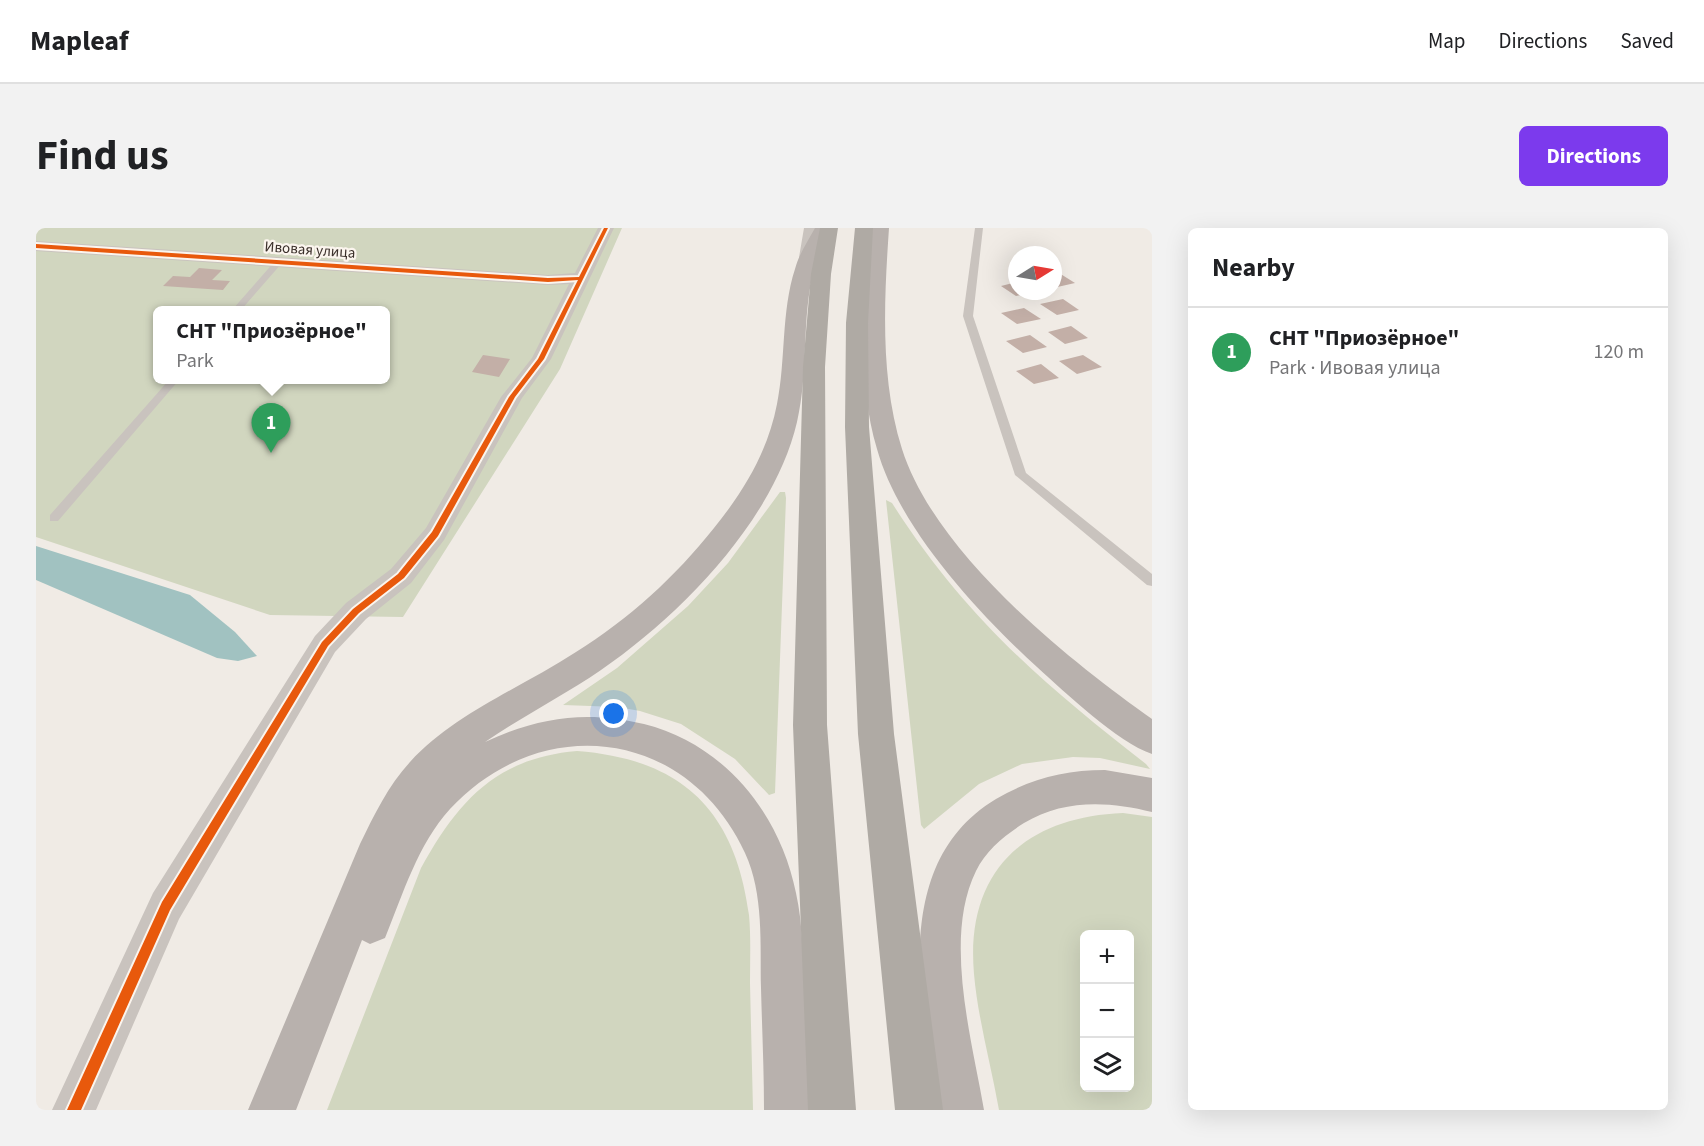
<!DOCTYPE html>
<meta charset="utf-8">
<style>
body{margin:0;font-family:"Source Sans 3",sans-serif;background:#f2f2f2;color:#202124}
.controls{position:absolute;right:18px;bottom:18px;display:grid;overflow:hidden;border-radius:9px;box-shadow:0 6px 24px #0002}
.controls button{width:54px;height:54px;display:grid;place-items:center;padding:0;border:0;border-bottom:2px solid #e0e0e0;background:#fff;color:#202124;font:30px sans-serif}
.compass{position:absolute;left:972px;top:18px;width:54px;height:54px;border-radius:50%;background:#fff;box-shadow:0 6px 24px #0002;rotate:79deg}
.you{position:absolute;left:578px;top:486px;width:21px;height:21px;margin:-15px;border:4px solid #fff;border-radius:50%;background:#1a73e8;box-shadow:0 0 0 9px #1a73e833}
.badge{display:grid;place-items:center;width:39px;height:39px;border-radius:50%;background:#7c3aed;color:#fff;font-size:20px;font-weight:700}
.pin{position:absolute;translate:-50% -50px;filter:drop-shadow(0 2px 3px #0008)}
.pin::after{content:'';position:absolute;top:32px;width:21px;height:18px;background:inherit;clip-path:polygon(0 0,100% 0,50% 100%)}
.popup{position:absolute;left:117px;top:78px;width:237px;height:78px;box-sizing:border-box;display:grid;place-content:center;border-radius:9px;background:#fff;filter:drop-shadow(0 2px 4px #0005);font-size:20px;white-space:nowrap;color:#757577}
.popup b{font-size:22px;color:#202124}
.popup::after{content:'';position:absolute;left:50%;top:100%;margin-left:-12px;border:12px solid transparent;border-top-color:#fff}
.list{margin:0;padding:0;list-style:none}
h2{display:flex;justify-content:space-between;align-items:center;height:78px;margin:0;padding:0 24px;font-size:26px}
h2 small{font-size:20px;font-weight:400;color:#757577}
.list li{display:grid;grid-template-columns:39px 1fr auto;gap:18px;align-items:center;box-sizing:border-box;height:90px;padding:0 24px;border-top:2px solid #e0e0e0}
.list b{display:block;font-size:22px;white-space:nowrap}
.list p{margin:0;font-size:20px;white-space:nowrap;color:#757577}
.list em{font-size:20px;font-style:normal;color:#757577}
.icon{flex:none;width:33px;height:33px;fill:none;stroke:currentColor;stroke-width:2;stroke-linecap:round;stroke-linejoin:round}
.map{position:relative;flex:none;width:1116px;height:882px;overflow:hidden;border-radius:9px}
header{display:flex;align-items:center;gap:36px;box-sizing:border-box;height:84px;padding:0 30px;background:#fff;border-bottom:2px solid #e0e0e0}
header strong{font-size:28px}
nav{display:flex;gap:33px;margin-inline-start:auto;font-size:21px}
.intro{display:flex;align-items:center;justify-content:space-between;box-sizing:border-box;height:144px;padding:0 36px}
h1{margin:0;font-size:42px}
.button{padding:15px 27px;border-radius:9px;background:#7c3aed;color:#fff;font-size:21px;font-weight:700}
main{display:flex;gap:36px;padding:0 36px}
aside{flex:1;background:#fff;border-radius:9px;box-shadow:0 6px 24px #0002}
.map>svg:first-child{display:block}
.green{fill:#d1d6bf;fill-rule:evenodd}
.water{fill:#a1c2c1}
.building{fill:#c3afa7}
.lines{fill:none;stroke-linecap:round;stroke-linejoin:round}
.lane{fill:#c9c3be;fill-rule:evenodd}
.street{fill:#c9c3be;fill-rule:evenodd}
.primary{fill:#b8b1ad;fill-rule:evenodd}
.highway{fill:#afaaa4;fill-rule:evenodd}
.cycleway-casing{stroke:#fbf5ee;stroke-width:4}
.cycleway{fill:#e8590c;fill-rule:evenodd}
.labels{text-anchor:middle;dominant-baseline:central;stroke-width:4.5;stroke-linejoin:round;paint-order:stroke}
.far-street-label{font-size:15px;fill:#3b302b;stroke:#fbf5ee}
</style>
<header>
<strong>Mapleaf</strong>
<nav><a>Map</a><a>Directions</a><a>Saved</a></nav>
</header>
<div class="intro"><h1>Find us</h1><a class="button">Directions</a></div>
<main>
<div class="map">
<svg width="1116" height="882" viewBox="0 0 1116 882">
<rect width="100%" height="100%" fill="#f0ebe5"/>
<path class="green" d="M0 0H586L524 141 367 389 234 387 0 309ZM121 82H349V152H121Z
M744 264H749L750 270 739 565 733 567 699 531 645 496 604 483 582 479 527 477 581 440 652 378 692 335Z
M850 272 856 275C928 388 1006 455 1110 536L1114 541 1064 530 1037 529 986 536 943 556 888 601 885 597Z
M541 523C645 531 699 581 713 687 715 709 714 732 714 755 715 797 716 840 717 882H291L385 640C422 573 460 530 541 523Z
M1087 585 1116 589V882H963C955 837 942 791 938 746 929 644 988 589 1087 585ZM1048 706H1094V860H1048Z"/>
<path class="water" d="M0 318 154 367 199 404 221 428 202 433 181 430 0 352Z"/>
<path class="building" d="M163 40 186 42 176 52 194 53 187 62 127 58 137 48 154 49Z
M1023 45 1039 55 1017 60V46Z
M981 54V63L999 64 980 68 965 58Z
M1027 71 1043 82 1021 87 1004 76Z
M988 80 1005 91 981 96 965 85Z
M1035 98 1052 110 1029 116 1012 104Z
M994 107 1011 119 987 125 970 113Z
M447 127 474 131 463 149 436 144Z
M1047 127 1066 139 1041 146 1023 133Z
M1005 136 1023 150 998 156 980 143Z"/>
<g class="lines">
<path class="lane" d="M939 0H947L937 88 990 245 1116 346V358L1111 357 979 247 927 88Z
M239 33 246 35 205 82H196Z
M133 152H143L22 293H14V287Z"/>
<path class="street" d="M562 0H578L515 131 486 170 408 312 375 355 330 391 299 424 143 691 60 882H16L117 665 279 408 310 375 355 341 390 300 465 169 496 130 533 56 512 57 0 23V13L512 47 539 45Z
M768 0H784L778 47 769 52 760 47Z"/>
<path class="primary" d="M779 0H797C790 13 782 26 778 41 765 91 773 144 761 194 738 292 645 387 565 442 527 468 487 488 449 514 503 489 550 482 608 496 688 516 744 585 760 665 767 697 767 731 769 764 772 803 774 843 776 882H728C728 841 726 800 725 760 724 717 728 666 709 625 652 501 506 482 414 581 382 616 367 666 349 710L334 716 326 712 260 882H212L324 616C338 587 352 558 374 534 419 485 485 460 540 424 593 391 639 349 678 300 708 263 732 223 741 176 750 132 745 84 759 41 763 26 772 13 779 0Z
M835 0H853C848 73 844 151 866 221 899 325 1030 430 1116 491V526C1081 514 1030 465 1001 439 942 385 863 300 841 221 820 150 828 73 835 0Z
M1069 542 1116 550V584C1073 573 1027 571 988 595 969 607 950 622 940 643 907 710 936 812 948 882H900C886 779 852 636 960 571 994 551 1029 542 1069 542Z"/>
<path class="highway" d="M784 0H802L795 46 789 139 791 497 820 882H772L757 497 767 139 775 46Z
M819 0H837L832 95 833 199 858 506 907 882H859L822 506 809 199 810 95Z"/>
<g class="cycleway-casing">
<path id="cycleway" d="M568 0H572L508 131 479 169 402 308 368 350 323 385 292 418 134 682 45 882H31L126 674 286 414 317 381 362 346 396 304 473 169 502 131 542 52 512 54 0 20V16L512 50 543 49Z"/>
</g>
<use href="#cycleway" class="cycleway"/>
</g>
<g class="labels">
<g class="far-street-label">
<text transform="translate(274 22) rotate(4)">Ивовая улица</text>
</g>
</g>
</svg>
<div class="controls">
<button>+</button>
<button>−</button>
<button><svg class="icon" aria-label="layers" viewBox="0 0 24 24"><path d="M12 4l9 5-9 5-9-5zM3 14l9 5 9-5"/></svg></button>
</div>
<svg class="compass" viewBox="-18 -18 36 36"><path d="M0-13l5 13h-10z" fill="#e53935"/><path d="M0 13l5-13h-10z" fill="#757577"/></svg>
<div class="you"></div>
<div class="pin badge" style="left:235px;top:225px;background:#2e9e5b">1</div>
<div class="popup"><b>СНТ &quot;Приозёрное&quot;</b>Park</div>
</div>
<aside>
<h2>Nearby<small></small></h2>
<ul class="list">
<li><span class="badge" style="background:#2e9e5b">1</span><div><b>СНТ &quot;Приозёрное&quot;</b><p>Park · Ивовая улица</p></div><em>120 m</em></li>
</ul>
</aside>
</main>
